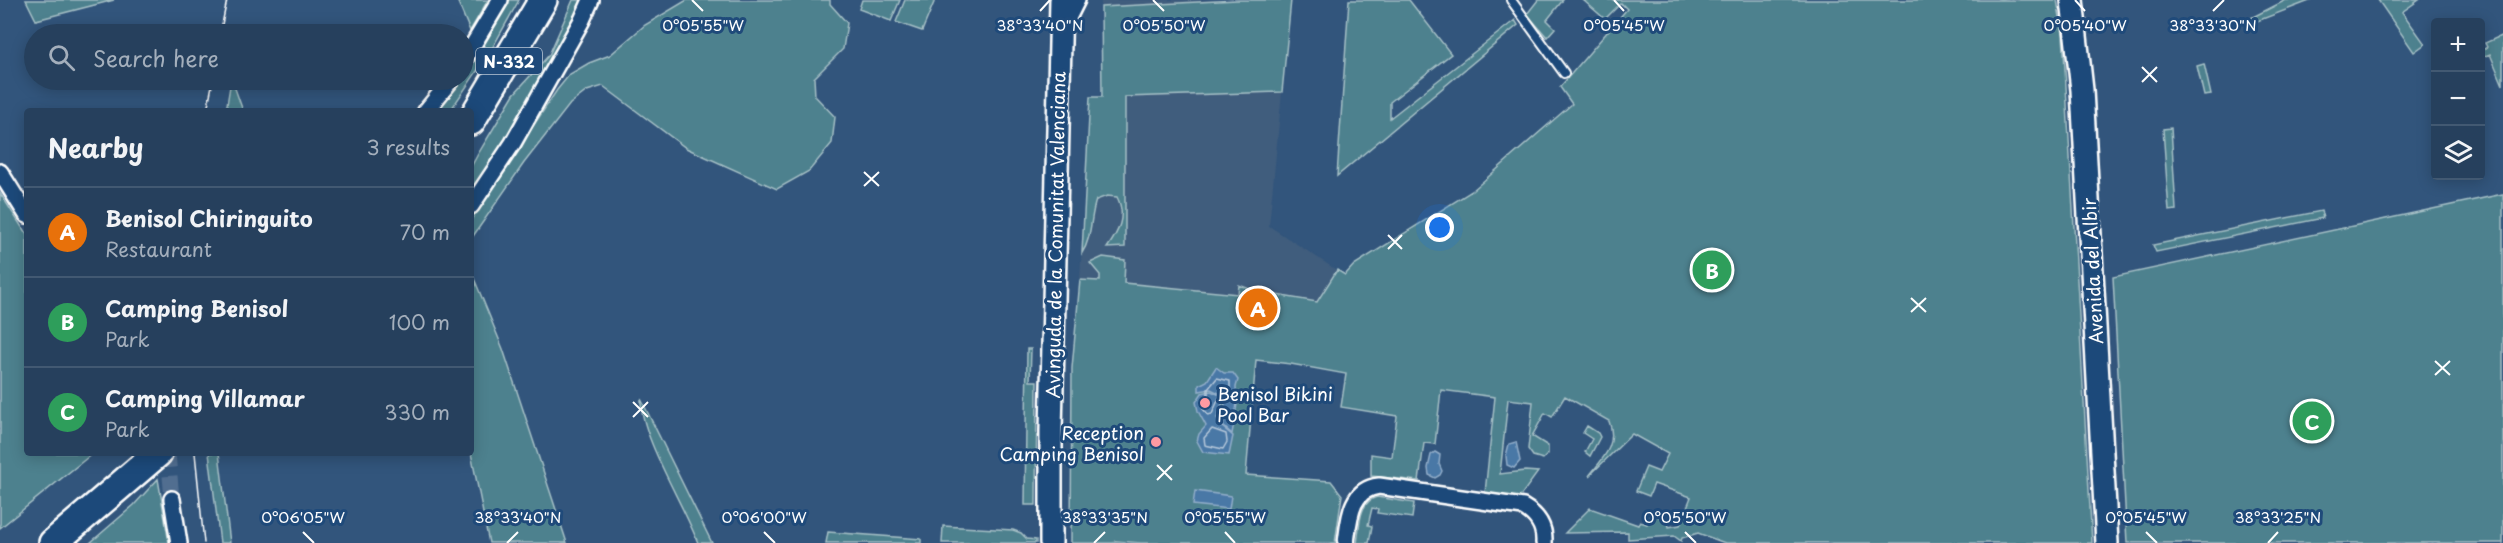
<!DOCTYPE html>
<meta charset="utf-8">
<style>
body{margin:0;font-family:"Playpen Sans",sans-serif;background:#324b66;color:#f1f3f6}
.controls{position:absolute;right:18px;top:18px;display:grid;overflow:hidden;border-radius:6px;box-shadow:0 3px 15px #0003}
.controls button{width:54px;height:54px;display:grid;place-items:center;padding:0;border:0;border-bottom:2px solid #425972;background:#26405d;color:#f1f3f6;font:30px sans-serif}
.you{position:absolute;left:1440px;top:228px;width:21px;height:21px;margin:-15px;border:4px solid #fff;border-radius:50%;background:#1a73e8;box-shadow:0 0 0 9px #1a73e833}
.badge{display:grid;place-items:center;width:39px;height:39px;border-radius:50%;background:#ff9aa2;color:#fff;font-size:20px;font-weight:700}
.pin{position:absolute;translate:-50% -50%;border:3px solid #fff;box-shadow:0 2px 6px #0006}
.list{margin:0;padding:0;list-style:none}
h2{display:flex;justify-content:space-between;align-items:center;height:78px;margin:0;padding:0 24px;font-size:26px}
h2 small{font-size:20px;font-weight:400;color:#a4afbc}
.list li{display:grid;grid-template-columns:39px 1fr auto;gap:18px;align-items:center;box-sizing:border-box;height:90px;padding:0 24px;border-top:2px solid #425972}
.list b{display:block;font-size:22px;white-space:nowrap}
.list p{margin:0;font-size:20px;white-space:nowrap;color:#a4afbc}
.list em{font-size:20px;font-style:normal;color:#a4afbc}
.icon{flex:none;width:33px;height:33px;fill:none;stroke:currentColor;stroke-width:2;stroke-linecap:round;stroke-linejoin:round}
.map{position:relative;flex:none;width:2503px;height:543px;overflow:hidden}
.search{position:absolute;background:#26405d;box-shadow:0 3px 15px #0003;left:24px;top:24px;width:450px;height:66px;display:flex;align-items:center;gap:15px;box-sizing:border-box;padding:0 21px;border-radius:33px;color:#a4afbc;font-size:22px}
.panel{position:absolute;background:#26405d;box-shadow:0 3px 15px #0003;left:24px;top:108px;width:450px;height:348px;border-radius:6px}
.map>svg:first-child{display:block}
.built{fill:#405d7d}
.green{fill:#4d818e;stroke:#a6c0c6;stroke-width:1.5}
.water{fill:#4a78a6;stroke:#92aeca;stroke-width:1.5}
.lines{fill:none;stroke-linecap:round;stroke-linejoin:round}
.shore{stroke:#b7c9db;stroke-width:1.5}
.street-tunnel{stroke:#516e90;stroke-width:15;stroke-dasharray:15 8;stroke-linecap:butt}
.lane-casing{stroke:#fff;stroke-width:12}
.street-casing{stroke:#fff;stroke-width:20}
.secondary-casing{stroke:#fff;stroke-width:26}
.highway-casing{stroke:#fff;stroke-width:32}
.lane{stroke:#1f4a7a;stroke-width:8}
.street{stroke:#1f4a7a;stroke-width:15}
.secondary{stroke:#1f4a7a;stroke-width:21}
.highway{stroke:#1f4a7a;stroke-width:27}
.tram{stroke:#fff;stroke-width:1.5}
.ticks{fill:none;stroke:#fff;stroke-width:2}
.poi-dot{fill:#ff9aa2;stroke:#1f4a7a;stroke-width:2}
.labels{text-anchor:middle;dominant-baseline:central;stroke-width:6;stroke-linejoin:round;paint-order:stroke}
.shield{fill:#1f4a7a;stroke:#bcc9d7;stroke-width:1.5}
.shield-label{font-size:16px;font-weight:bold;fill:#fff}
.street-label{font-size:18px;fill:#fff;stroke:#1f4a7a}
.poi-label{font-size:18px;fill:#fff;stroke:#1f4a7a;text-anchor:start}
.ticks-label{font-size:15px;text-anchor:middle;fill:#fff;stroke:#1f4a7a;stroke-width:6;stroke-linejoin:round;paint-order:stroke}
</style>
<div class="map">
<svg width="2503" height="543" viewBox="0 0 2503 543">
<rect width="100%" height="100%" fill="#32557c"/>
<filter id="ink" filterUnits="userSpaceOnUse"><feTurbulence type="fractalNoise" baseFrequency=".0167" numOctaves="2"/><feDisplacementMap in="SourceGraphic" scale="12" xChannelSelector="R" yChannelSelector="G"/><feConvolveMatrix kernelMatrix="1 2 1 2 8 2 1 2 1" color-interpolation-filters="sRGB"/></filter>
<g filter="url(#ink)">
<path class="built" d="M1101 0H1237L1101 7Z
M1282 92 1269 226 1344 275 1324 307 1238 294 1080 280 1090 97Z"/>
<path class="green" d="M26 0H114L36 20Z
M457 0H488L470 31Z
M509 0H519L490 52 450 111H436L459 80H464V72Z
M573 0H585L504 147 471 196V167L478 154 514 94 549 55Z
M687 0H830V4L847 23 843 49 814 78 815 96 835 117 832 143 809 171 777 189 686 148 603 86 587 91 570 104 524 163 471 239V220L557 90 570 74 589 63 610 55 645 25Z
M862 0H900L891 21 859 9Z
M905 0H935L922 31 896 22Z
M1237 0H1291L1282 92 1125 97V247L1107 248C1118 233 1127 216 1117 197L1107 196 1096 200C1090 218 1092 238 1082 253L1090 97H1102L1101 7Z
M1349 0H1409L1451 54 1390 102V118L1515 20 1518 25 1337 176Z
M1538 0H1563L1547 20 1555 28 1547 37 1527 14Z
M1583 0H2057L2063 34 2092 543H1725L1698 533 1682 538 1681 541 1674 536 1628 539V532L1565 533 1590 508 1638 525 1640 522 1647 524 1650 514 1667 519 1669 527 1680 525 1691 497 1654 484 1649 496 1636 491 1646 467 1659 472 1668 454 1632 434 1589 476C1603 458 1618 445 1609 421L1565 396 1552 417 1545 413 1532 436 1548 446V454L1543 459 1533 456 1528 449 1533 402 1508 399 1500 474 1525 471 1538 472 1519 498 1485 493 1495 397 1441 390 1435 444 1424 443 1419 481 1371 476V454L1392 457 1397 416 1341 407 1346 374 1291 364 1256 360 1246 475 1331 481 1342 495 1335 543H1141L1115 541 1114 543H1071L1072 368 1080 280 1100 281V275L1090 263 1103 257 1125 260 1124 283 1238 294 1239 285 1258 292 1317 302 1337 270 1345 275 1354 265 1472 191 1572 104 1560 87 1627 9 1621 3 1605 19Z
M2286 0H2312L2252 23 2251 18Z
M2378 0H2419L2402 12 2425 44 2414 52Z
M2503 35V85L2490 54 2480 58 2481 51 2487 47 2485 43Z
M2204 64 2211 95 2204 96 2197 66Z
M231 80H232L243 111H226Z
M2171 128 2176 210 2169 211 2163 129Z
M0 193 27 235V453H93L0 528Z
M2503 194V543H2127L2113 277Z
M2321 211 2323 218 2156 252 2153 245Z
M471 271 503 349 567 543H489L471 453Z
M1027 349H1031L1030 381H1037L1036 505H1025Z
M641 399 712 543H698C684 505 640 436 641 399Z
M1587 426 1598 433 1600 437 1590 456 1585 452 1592 439 1583 433Z
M209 453H219L230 543H220Z
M158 479 169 543H90L134 505Z
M1377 497 1414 503 1412 518 1377 513 1378 509 1372 508 1368 525 1372 526 1369 543H1357C1360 527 1358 502 1377 497Z
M943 526 1013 530 1021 533 1027 539 1036 540V543H942Z
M828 532 921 539V543H826Z"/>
<path class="water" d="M1216 367 1224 373H1233L1238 380 1236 387 1237 404 1232 434 1223 426 1227 411 1221 394 1211 389 1199 391V385L1207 381Z
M1211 391 1220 395 1223 402 1217 418 1221 426 1233 436 1229 455 1203 452 1197 441 1199 434 1206 426 1198 411 1196 402 1202 393Z
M1516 442 1520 461 1514 468 1507 465 1506 456 1509 444Z
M1435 452 1440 455 1439 464 1442 471 1440 475 1435 478 1429 475 1428 468 1431 455Z
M1195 491 1231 496 1229 509 1193 505Z"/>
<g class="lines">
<path class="shore" d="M1217 378 1230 381V394L1219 398 1212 414 1208 415 1203 409V402L1208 395V389Z
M1212 429 1226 434 1227 442 1223 449 1205 445 1204 438Z"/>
<path class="street-tunnel" d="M168 453 172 499"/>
<g class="lane-casing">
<path id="lane" d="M1511 0 1564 73"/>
</g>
<g class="street-casing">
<path id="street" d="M1063 28 1077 0
M464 60 500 0
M426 111 451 80
M0 172 27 215
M471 206 513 143 582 20 591 0
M172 499 179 543
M1346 543C1349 520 1350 489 1379 486L1523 507C1537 515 1545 526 1544 543"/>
</g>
<g class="secondary-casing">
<path id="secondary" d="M2072 0 2082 90 2107 543
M1051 543V431L1061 0"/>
</g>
<g class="highway-casing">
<path id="highway" d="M471 121 543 0
M53 543 158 453"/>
</g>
<use href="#lane" class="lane"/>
<use href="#street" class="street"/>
<use href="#secondary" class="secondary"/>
<use href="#highway" class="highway"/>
<path class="tram" d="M220 34 227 0
M207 111 213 80
M195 453 204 543"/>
</g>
</g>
<path class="ticks" d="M692 0 703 11M1153 0 1164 11M1614 0 1624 11M2075 0 2085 11M1040 11 1050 0M2213 11 2224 0M2142 67 2157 82M2142 82 2157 67M864 172 879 186M864 186 879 172M1388 235 1402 249M1388 249 1402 235M1911 298 1926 312M1911 312 1926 298M2435 361 2450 375M2435 375 2450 361M633 402 648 417M633 417 648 402M1157 465 1172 480M1157 480 1172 465M303 532 314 543M764 532 775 543M1225 532 1235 543M1685 532 1696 543M2146 532 2157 543M507 543 518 532M1094 543 1105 532M2268 543 2278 532"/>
<g class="poi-dot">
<circle cx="1205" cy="403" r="6"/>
<circle cx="1156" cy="442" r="6"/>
</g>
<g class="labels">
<rect class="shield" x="476" y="48" width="66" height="26" rx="4.5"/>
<g class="shield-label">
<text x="509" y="61">N-332</text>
</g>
<g class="street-label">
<text transform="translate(1055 235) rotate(-89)">Avinguda de la Comunitat Valenciana</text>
<text transform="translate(2092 271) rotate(-93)">Avenida del Albir</text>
</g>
<g class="poi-label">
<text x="1217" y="393">Benisol Bikini<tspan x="1217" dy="21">Pool Bar</tspan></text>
<text x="1144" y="432" text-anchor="end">Reception<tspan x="1144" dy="21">Camping Benisol</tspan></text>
</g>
</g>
<g class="ticks-label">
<text x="703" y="31">0°05'55"W</text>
<text x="1040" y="31">38°33'40"N</text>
<text x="1164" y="31">0°05'50"W</text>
<text x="1624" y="31">0°05'45"W</text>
<text x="2085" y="31">0°05'40"W</text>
<text x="2213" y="31">38°33'30"N</text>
<text x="303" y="523">0°06'05"W</text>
<text x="518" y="523">38°33'40"N</text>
<text x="764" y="523">0°06'00"W</text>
<text x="1105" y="523">38°33'35"N</text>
<text x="1225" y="523">0°05'55"W</text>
<text x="1685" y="523">0°05'50"W</text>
<text x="2146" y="523">0°05'45"W</text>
<text x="2278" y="523">38°33'25"N</text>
</g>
</svg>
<div class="controls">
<button>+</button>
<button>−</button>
<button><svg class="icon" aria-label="layers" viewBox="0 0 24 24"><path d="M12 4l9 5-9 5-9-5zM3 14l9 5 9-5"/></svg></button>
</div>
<div class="you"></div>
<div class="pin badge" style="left:1258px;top:308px;background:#e8710a">A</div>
<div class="pin badge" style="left:1712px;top:270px;background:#2e9e5b">B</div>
<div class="pin badge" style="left:2312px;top:421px;background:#2e9e5b">C</div>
<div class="search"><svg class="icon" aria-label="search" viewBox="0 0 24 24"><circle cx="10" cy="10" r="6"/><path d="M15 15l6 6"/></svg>Search here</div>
<section class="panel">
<h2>Nearby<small>3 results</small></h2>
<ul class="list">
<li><span class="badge" style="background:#e8710a">A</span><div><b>Benisol Chiringuito</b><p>Restaurant</p></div><em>70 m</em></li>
<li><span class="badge" style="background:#2e9e5b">B</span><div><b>Camping Benisol</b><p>Park</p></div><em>100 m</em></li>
<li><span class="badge" style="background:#2e9e5b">C</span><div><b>Camping Villamar</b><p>Park</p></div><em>330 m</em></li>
</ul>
</section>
</div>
